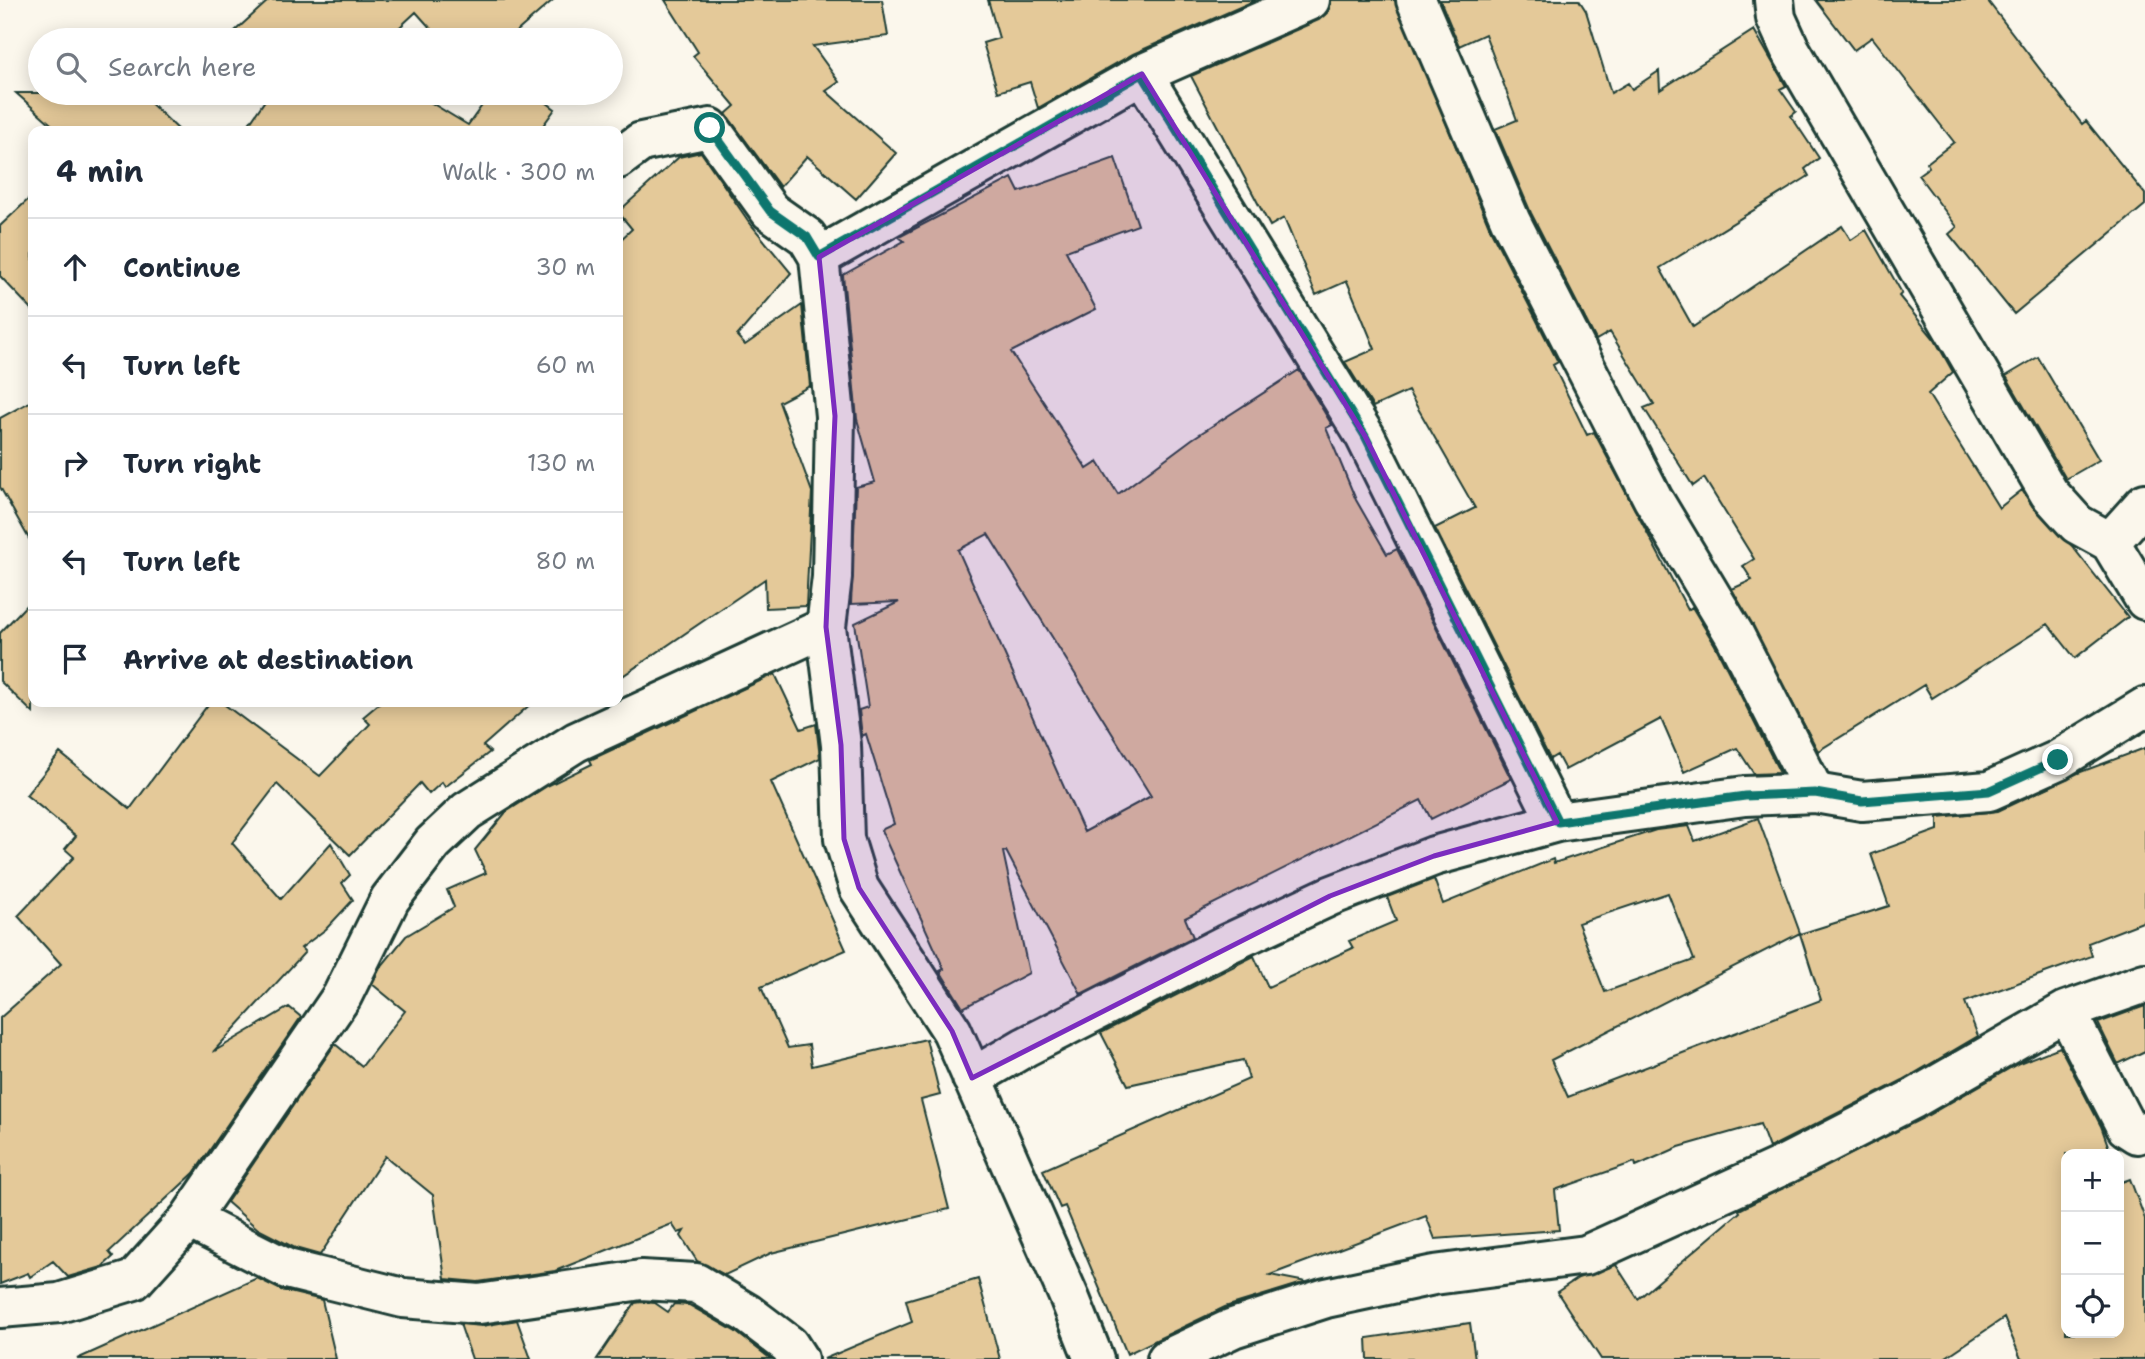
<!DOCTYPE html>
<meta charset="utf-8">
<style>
body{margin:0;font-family:"Shantell Sans",sans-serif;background:#f6f6f7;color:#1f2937}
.controls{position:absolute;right:21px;bottom:21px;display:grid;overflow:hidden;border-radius:14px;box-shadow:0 4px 18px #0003}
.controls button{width:63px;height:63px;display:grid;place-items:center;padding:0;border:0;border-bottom:2px solid #e0e1e3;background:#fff;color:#1f2937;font:35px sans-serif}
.stop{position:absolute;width:21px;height:21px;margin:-16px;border:5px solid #0f766e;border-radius:50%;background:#fff}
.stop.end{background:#0f766e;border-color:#fff;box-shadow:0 2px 7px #0008}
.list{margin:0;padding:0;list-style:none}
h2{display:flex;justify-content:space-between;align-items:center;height:91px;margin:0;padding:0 28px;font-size:30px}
h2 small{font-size:23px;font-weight:400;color:#747a83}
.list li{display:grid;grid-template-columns:46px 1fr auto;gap:21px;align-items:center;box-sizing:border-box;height:98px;padding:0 28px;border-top:2px solid #e0e1e3}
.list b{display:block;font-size:26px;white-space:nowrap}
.list em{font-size:23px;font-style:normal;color:#747a83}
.icon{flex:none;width:38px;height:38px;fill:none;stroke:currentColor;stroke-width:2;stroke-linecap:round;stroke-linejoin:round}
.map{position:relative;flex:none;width:2145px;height:1359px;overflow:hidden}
.search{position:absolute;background:#fff;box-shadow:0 4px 18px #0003;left:28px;top:28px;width:595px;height:77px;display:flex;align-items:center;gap:18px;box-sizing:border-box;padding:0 24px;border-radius:38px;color:#747a83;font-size:26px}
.panel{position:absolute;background:#fff;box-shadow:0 4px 18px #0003;left:28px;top:126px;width:595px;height:581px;border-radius:14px}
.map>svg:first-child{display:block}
.building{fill:#e4c999;stroke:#1f3d34;stroke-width:2;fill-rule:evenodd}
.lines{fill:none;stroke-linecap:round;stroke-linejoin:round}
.street-casing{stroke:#1f3d34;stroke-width:44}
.street{stroke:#fbf7ec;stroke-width:38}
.route{stroke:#0f766e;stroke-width:9}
.marked{fill:#7b2cbf;fill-opacity:0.2;stroke:#7b2cbf;stroke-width:5;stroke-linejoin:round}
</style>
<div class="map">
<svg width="2145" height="1359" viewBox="0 0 2145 1359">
<rect width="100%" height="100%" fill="#fbf7ec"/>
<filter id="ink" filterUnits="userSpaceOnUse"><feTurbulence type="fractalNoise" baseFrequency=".0143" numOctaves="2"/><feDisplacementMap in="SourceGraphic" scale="14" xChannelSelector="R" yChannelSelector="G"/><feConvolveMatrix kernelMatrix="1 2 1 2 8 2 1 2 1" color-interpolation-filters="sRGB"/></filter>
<g filter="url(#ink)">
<path class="building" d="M269 0H553L507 40H441L416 12 386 40H225Z
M665 0H882L888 36 813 46 839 82 826 91 896 153 856 199 807 156 780 187 726 114 735 106 693 56 698 52Z
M988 0H1256L1133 54 1038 108 1030 82 998 92 983 43 999 38Z
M1331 0H1395L1491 231 1558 362 1553 365 1587 435 1594 432 1688 610 1692 607 1715 645 1780 773 1754 774 1737 748 1684 772 1661 719 1565 770 1557 755 1550 759 1435 528 1475 508 1408 391 1373 407 1345 362 1375 349 1347 281 1316 295 1284 218 1270 226 1191 76 1319 20 1328 12Z
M1440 0H1579L1586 11 1611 93 1628 83 1632 89 1659 71 1660 90 1754 30 1786 86 1780 89 1796 112 1791 116 1819 158 1805 169 1809 176 1660 268 1693 327 1842 226 1851 240 1866 230 1902 293 1899 296 1935 340 1953 372 1928 394 1999 508 2022 490 2033 507 2072 546 2128 617 2075 658 2048 624 1932 698 1924 685 1818 751 1732 589 1752 580 1743 566 1754 559 1704 478 1693 486 1644 408 1654 404 1610 332 1596 340 1531 213 1495 129 1517 120 1485 34 1459 46Z
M1816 0H1987L2082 124 2086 121 2145 194V205L2014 314 1949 234 1957 227 1918 175 1929 167 1927 163 1954 142 1872 37 1854 50Z
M16 93H140L180 131H59Z
M270 93H415L468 125 491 93H534L555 109 539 131H244Z
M701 152 749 222 791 273 737 336 745 345 802 305 810 386 779 402 812 492 806 606 766 608 765 579 618 679V242L632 229 618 212 679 157Z
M1115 158 1138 225 1066 251 1096 309 1011 352 1087 469 1098 462 1118 494 1192 439 1299 370 1332 425 1326 428 1356 500 1387 554 1397 549 1511 779 1431 819 1421 800 1185 918 1193 937 1081 994 1006 851 1003 852 1029 973 963 1008 940 971 944 969 881 830 894 824 866 734 862 736 859 710 868 707 855 623 899 602 851 604 856 487 875 482 857 419 843 275 904 241 899 237 1012 178 1019 192ZM988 534 1151 796 1084 832 958 550Z
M33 195V311L0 276V226Z
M2038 357 2099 460 2066 479 2006 376Z
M33 400V546L0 487V418Z
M33 598V713L0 681V633Z
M775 674 801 729 816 724 820 758 771 782 846 950 761 987 788 1048 809 1045 812 1066 926 1039 940 1095 921 1100 949 1209 771 1253 725 1275 697 1261 681 1236 684 1231 678 1233 672 1224 555 1271 478 1282 445 1279 433 1195 385 1156 320 1255 295 1248 258 1229 227 1202 335 1044 362 1066 405 1011 372 984 380 968 406 936 454 907 447 890 486 873 475 850 506 812 547 786 592 764 590 760Z
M210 702H221L320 776 370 724 363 717 381 702H533L483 746 490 752 445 787 442 782 429 794 420 783 350 855 277 784 232 843 281 899 331 843 350 875 342 883 353 900 326 929 301 948 305 952 213 1052 289 1007 301 1017 194 1173 109 1252 113 1257 102 1267 68 1277 53 1261 30 1277 28 1273 0 1284V1018L61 964 18 916 74 857 65 849 76 836 26 795 60 753 130 809Z
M2145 748V921L2088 943 2092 956 1965 1002 1978 1036 1903 1080 1769 1148 1760 1124 1679 1147 1636 1166 1635 1162 1555 1190 1559 1230 1435 1239 1426 1216 1270 1275 1306 1282 1225 1307 1127 1354 1065 1206 1060 1208 1043 1170 1249 1079 1243 1060 1128 1085 1101 1033 1254 956 1268 987 1353 948 1349 941 1396 921 1387 897 1434 879 1443 904 1553 859 1554 863 1656 830 1689 826 1695 841 1758 818 1800 933 1551 1060 1568 1097 1821 1000 1800 934 1889 906 1871 854 1938 830V817L1998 811 2078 773ZM1668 893 1694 960 1605 992 1578 923Z
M2145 1006V1051L2118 1064 2098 1023Z
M2060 1047 2101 1126 2111 1154H2066V1333H2119V1174L2122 1182 2130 1179 2145 1219V1359H2021L2004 1318 1943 1359H1601L1557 1292 1578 1278 1616 1265 1638 1299 1740 1212 1739 1210 1923 1118 2019 1063Z
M257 1278 281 1290 322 1300 336 1359H77Z
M978 1279 1000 1359H824L912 1322 906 1300Z
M642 1302 655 1303 668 1312 674 1304 689 1305 736 1332 771 1359H597L635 1303Z
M517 1320 531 1359H472L460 1324 482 1326Z
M1470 1323 1475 1359H1368L1367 1338Z"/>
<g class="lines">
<g class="street-casing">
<path id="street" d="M1416 0 1511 222 1653 499 1734 634 1815 793
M1774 0 1776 18 1790 49 2049 493 2077 524 2110 542 2145 600
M1142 74 1365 436 1557 822
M618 159 641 142 710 128 770 211 807 237 819 257 835 416 832 577 826 627 841 745 844 839 859 888 952 1031 1070 1299 1094 1359
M819 257 1142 74 1310 0
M2110 542 2145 503
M2066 1011 2126 1127 2137 1134 2145 1131
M972 1078 1025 1047 1225 945 1330 896 1434 856 1557 822 1745 796 1815 793 1862 801 1989 791 2058 760 2145 707
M189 1219 287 1269 403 1298 479 1304 641 1280 696 1283 748 1314 789 1345 798 1359
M0 1308 59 1303 134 1280 189 1219 342 996 390 899 433 843 467 811 576 742 826 627
M1167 1359 1233 1328 1326 1298 1434 1275 1586 1255 1786 1164 1913 1099 2066 1011 2145 983"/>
</g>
<use href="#street" class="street"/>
</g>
</g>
<g class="lines" filter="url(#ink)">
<path class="route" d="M710 128 770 211 807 237 819 257 1142 74 1365 436 1558 822 1745 796 1815 793 1862 801 1989 791 2058 760"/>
</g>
<path class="marked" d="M1142 74 1365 436 1557 822 1434 856 1330 896 972 1078 952 1031 859 888 844 839 841 745 826 627 835 416 819 257Z"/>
</svg>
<div class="controls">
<button>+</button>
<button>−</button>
<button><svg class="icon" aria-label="locate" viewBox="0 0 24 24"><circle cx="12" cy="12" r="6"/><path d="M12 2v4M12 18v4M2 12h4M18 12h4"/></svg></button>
</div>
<div class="stop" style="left:710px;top:128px"></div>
<div class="stop end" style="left:2058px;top:760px"></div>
<div class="search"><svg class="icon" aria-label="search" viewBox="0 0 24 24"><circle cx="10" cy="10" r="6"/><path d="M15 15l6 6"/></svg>Search here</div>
<section class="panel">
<h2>4 min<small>Walk · 300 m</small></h2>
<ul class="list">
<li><svg class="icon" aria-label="ahead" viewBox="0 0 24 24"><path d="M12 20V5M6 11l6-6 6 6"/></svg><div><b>Continue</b></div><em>30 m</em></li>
<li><svg class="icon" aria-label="left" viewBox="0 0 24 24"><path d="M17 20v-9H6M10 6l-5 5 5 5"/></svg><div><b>Turn left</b></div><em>60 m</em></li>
<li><svg class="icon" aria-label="right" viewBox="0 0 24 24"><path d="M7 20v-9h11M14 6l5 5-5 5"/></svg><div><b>Turn right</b></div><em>130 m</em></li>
<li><svg class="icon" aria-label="left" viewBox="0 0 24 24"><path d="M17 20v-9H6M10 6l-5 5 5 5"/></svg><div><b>Turn left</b></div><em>80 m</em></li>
<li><svg class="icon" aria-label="arrive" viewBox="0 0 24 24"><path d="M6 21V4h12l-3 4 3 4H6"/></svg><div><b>Arrive at destination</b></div></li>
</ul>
</section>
</div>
